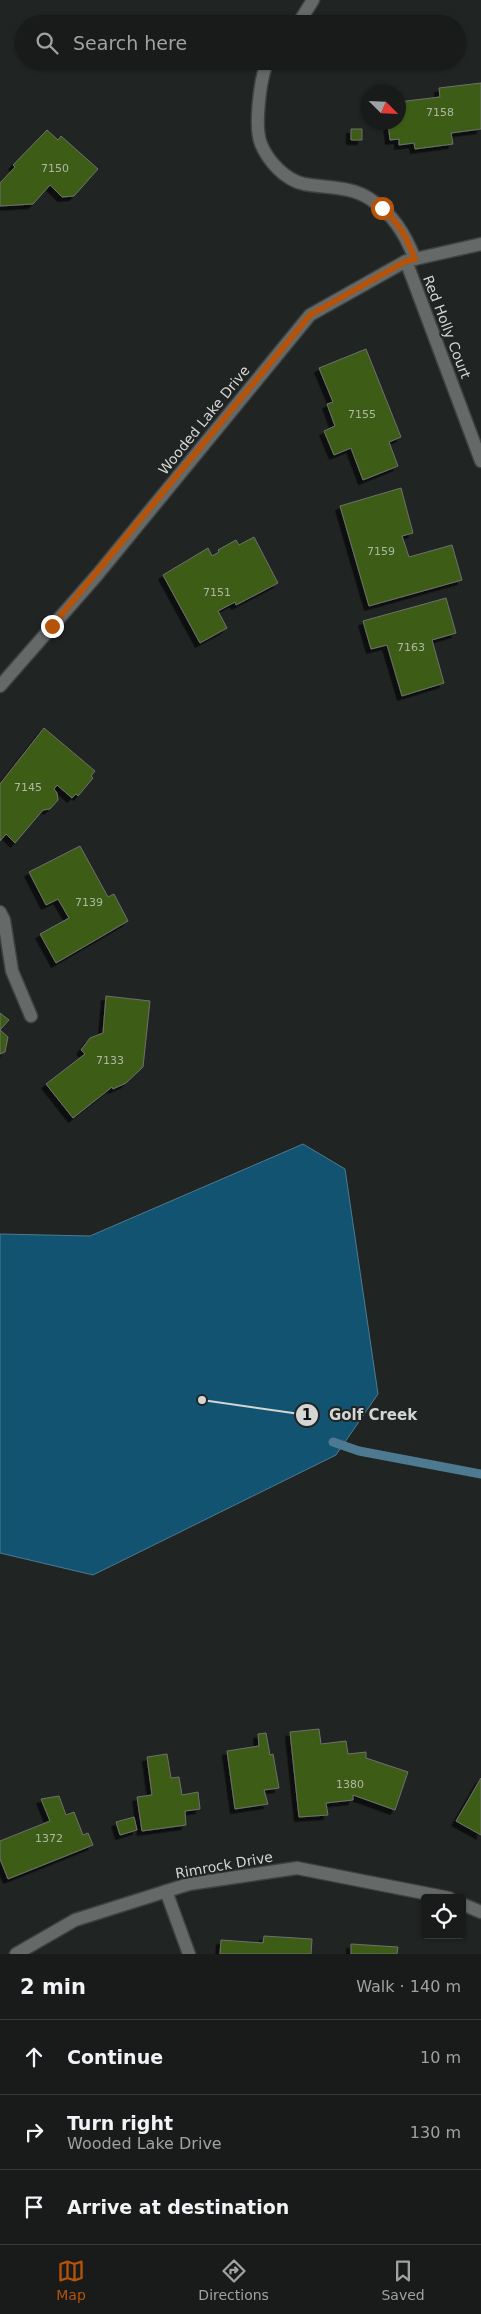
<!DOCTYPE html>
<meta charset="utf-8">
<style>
body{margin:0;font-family:"DejaVu Sans",sans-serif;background:#252827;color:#f1f3f6}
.controls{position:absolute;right:15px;bottom:15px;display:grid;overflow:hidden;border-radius:5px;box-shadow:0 1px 4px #0004}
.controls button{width:45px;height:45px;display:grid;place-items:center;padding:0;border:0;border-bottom:1px solid #363939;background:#181b1a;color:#f1f3f6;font:25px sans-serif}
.compass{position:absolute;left:361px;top:85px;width:45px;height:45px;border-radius:50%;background:#181b1a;box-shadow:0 1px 4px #0004;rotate:114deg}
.stop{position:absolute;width:15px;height:15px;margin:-11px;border:4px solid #b45309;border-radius:50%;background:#fff}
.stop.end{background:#b45309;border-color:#fff;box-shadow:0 1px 5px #0008}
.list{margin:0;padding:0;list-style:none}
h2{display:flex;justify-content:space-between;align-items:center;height:65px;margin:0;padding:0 20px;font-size:21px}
h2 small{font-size:16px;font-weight:400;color:#9fa1a2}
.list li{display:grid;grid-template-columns:32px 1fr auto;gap:15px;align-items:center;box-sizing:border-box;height:75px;padding:0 20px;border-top:1px solid #363939}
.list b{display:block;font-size:19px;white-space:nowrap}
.list p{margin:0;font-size:16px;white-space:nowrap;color:#9fa1a2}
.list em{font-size:16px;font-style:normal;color:#9fa1a2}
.icon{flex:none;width:28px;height:28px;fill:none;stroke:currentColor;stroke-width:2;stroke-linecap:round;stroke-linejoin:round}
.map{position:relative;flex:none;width:481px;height:1954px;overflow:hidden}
.search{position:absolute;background:#181b1a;box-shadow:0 1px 4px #0004;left:15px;right:15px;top:15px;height:55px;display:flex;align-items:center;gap:12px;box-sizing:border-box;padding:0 18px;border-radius:28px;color:#9fa1a2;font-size:19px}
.sheet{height:290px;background:#181b1a}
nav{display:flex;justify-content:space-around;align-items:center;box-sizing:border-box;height:70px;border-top:1px solid #363939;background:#181b1a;font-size:14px;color:#9fa1a2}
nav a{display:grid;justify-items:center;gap:2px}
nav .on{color:#b45309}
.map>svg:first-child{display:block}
.water{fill:#135372;stroke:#4d7a90}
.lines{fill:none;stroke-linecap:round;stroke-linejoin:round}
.stream{stroke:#4d7a90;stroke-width:9}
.building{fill:#3d5b18;stroke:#6f716e;filter:url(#shadow)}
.service-casing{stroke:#3f4140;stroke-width:15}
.minor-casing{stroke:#3f4140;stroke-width:15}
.service{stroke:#656967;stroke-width:12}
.minor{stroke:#656967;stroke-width:12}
.route{stroke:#b45309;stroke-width:6}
.labels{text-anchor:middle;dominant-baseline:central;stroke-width:4;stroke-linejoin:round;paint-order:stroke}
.number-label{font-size:11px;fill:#aeb7a6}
.street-label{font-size:14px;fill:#d4d6d5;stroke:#202422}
.leader{fill:none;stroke:#d4d6d5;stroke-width:2}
.callout-dot{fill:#d4d6d5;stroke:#202422;stroke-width:2}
.mark-label{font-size:15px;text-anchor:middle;font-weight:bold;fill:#111}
.callout-label{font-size:15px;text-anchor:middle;font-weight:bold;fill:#d4d6d5;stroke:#202422;stroke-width:4;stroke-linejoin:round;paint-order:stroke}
</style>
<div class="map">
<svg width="481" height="1954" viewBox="0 0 481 1954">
<defs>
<filter id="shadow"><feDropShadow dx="-4.5" dy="4.5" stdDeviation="0" flood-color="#0009"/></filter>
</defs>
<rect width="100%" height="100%" fill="#202422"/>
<path class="water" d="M303 1144 345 1169 378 1394 336 1455 93 1575 0 1553V1234L90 1236Z"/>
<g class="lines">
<path class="stream" d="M333 1442 359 1451 481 1474"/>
</g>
<path class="building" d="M481 83V129L451 133 453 144 415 149 414 143 399 145V139L390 140 388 122H398V102L440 97 439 88Z
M351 129H362V140H351Z
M47 130 58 140 61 136 98 169 74 196 62 197 50 185 33 204 0 206V183L15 167 13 165Z
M366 349 401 437 389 442 398 466 363 480 351 448 334 455 324 431 335 426 327 404 333 402 319 368Z
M401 488 413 533 402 536 409 557 452 545 462 580 369 606 340 506Z
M254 537 278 583 236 605 235 602 218 611 227 628 200 643 163 575 208 548 212 556 219 552 218 550 236 540 239 545Z
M446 598 456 633 432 640 444 683 402 696 387 645 371 649 363 621Z
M44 728 95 771 91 776 93 778 78 796 76 794 72 798 57 785 54 789 57 793 58 800 50 809 43 810 15 843 6 834 0 841V784Z
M80 846 108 897 114 894 128 921 56 963 40 934 69 918 58 899 46 905 29 872Z
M106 996 150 1001 143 1067 126 1083 113 1089 112 1087 73 1118 46 1084 85 1054 81 1050 90 1038 103 1033Z
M0 1013 9 1020 0 1030 8 1037 5 1052 0 1054Z
M319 1729 321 1744 346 1741 348 1754 366 1752V1758L408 1772 395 1810 353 1795V1800L326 1803 328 1815 299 1817 290 1732Z
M266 1733 270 1755 273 1754 279 1788 264 1790 268 1804 235 1809 227 1751 259 1746 258 1734Z
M167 1754 171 1778 179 1777 182 1795 198 1792 200 1809 185 1811 186 1825 142 1831 137 1797 152 1795 147 1757Z
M481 1778V1835L456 1821Z
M59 1796 66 1815 74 1812 83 1835 88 1833 93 1845 8 1879 0 1859V1841L50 1821 41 1799Z
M134 1817 137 1830 120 1835 116 1822Z
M264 1936 312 1939 311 1954H220L221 1940 263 1943Z
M351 1944 398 1947 397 1954H351Z"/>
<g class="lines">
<g class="service-casing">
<path id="service" d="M298 24 313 0
M268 61C260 77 254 127 261 144 268 161 285 180 304 184 326 188 351 186 370 199 393 214 405 234 415 259
M0 912 4 920 12 971 31 1016
M166 1891 189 1954"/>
</g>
<g class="minor-casing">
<path id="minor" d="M406 261 481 461
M0 686 98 574 310 315 406 261 481 244
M462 1904 481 1912
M16 1954 75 1920 189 1884 297 1868 449 1898"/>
</g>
<use href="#service" class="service"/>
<use href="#minor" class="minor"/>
</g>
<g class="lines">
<path class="route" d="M52 626 310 315 406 261 415 259C407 238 399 223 382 208"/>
</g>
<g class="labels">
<g class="number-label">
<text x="440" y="112">7158</text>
<text x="55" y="168">7150</text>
<text x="362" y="414">7155</text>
<text x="381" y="551">7159</text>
<text x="217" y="592">7151</text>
<text x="411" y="647">7163</text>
<text x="28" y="787">7145</text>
<text x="89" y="902">7139</text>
<text x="110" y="1060">7133</text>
<text x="350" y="1784">1380</text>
<text x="49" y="1838">1372</text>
</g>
<g class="street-label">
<text transform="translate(447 327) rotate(69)">Red Holly Court</text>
<text transform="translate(204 420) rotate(-51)">Wooded Lake Drive</text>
<text transform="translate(224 1865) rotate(-10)">Rimrock Drive</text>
</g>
</g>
<path class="leader" d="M202 1400L307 1415"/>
<g class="callout-dot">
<circle cx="202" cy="1400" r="5"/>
<circle cx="307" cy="1415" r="12"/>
</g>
<g class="mark-label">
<text x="307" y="1420">1</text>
</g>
<g class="callout-label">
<text x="373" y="1420">Golf Creek</text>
</g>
</svg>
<div class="controls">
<button><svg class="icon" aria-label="locate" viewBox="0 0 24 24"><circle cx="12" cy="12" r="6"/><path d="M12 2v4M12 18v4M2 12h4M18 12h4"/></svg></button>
</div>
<svg class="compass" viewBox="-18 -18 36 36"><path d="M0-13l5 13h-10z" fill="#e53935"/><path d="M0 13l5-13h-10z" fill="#9fa1a2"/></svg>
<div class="stop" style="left:382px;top:208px"></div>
<div class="stop end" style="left:52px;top:626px"></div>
<div class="search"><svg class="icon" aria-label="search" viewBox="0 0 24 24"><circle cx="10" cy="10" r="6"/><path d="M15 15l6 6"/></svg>Search here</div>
</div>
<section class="sheet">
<h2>2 min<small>Walk · 140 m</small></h2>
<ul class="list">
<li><svg class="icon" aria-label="ahead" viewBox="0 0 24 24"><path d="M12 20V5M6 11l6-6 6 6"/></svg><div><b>Continue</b></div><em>10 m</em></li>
<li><svg class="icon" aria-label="right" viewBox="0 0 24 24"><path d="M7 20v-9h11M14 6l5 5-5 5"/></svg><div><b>Turn right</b><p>Wooded Lake Drive</p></div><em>130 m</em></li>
<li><svg class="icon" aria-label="arrive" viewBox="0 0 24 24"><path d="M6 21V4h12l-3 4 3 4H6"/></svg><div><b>Arrive at destination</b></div></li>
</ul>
</section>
<nav>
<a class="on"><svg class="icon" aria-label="map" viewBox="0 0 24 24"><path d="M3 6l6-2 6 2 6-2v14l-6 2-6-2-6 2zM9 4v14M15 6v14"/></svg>Map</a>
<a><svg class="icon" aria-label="directions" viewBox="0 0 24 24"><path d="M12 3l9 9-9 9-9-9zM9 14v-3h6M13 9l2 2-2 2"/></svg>Directions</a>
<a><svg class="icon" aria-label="saved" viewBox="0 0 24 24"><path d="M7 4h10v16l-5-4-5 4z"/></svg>Saved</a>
</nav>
